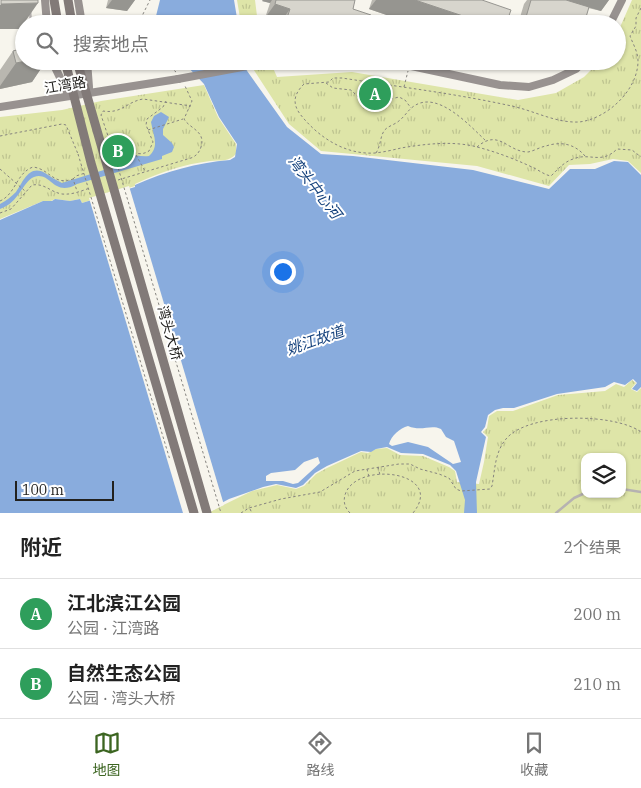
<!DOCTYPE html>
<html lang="zh">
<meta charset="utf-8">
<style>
body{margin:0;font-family:"IBM Plex Serif","Noto Sans SC",serif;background:#f6f6f6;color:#222}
.controls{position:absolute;right:15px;bottom:15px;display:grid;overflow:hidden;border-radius:10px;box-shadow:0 1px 4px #0004}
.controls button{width:45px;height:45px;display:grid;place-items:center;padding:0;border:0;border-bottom:1px solid #e0e0e0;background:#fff;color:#222;font:25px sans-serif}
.scale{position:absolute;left:15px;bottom:12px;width:99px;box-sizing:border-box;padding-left:5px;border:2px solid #22211e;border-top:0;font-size:14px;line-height:18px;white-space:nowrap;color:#22211e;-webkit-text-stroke:4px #fff;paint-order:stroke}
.you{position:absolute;left:282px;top:271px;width:18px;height:18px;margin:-12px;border:4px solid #fff;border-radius:50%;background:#1a73e8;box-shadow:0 0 0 8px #1a73e833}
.badge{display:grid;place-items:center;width:32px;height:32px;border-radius:50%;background:#3c6521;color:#fff;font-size:16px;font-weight:700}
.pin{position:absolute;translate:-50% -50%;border:2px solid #fff;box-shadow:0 1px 5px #0006}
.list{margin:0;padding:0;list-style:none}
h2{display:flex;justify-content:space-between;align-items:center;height:65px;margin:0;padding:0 20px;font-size:21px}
h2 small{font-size:16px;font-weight:400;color:#767676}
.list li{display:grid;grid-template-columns:32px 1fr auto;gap:15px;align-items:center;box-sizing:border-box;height:70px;padding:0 20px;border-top:1px solid #e0e0e0}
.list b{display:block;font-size:19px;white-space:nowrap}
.list p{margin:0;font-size:16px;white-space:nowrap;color:#767676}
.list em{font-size:16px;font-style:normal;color:#767676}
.icon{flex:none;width:28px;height:28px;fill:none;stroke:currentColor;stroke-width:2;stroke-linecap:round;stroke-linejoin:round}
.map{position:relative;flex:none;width:641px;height:513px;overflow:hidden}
.search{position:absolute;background:#fff;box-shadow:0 1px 4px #0004;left:15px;right:15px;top:15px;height:55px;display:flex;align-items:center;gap:12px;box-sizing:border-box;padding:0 18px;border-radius:28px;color:#767676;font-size:19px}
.sheet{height:205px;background:#fff}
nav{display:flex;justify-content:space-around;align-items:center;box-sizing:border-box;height:70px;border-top:1px solid #e0e0e0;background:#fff;font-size:14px;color:#767676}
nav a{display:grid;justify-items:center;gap:2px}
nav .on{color:#3c6521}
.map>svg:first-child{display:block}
.park{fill:url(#park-tufts);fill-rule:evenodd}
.water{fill:#89acdd;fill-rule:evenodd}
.pier{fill:#f7f5ed}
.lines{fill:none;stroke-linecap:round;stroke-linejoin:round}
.path{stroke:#86847f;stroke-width:1;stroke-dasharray:2.5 2.5;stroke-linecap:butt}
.lane{stroke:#b6b2b1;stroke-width:2.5}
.secondary{stroke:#989290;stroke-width:8}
.primary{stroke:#827a78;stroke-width:9}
.path-bridge{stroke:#86847f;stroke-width:1;stroke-dasharray:2.5 2.5;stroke-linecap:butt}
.secondary-bridge{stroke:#989290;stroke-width:8}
.primary-bridge{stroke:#827a78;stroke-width:9}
.wall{fill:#b9b7b0}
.shaded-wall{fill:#969590}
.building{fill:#d7d5cd;stroke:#969590}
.labels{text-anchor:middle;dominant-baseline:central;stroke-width:4;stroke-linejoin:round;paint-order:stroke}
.street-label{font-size:14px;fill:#22211e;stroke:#fff}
.water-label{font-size:15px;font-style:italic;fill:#14417c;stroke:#fff}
</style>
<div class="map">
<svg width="641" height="513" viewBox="0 0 641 513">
<defs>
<pattern id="park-tufts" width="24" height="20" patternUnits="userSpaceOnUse" patternTransform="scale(1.25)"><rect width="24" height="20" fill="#dee5a8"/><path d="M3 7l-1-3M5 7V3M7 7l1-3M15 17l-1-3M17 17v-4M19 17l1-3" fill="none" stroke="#bec490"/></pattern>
</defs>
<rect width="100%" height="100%" fill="#f7f5ed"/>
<path class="park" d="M237 0H255L258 24H241Z
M632 0H641V173L628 161 613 159 590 164 569 165 549 186 477 166 321 151 289 124 248 61H270L277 77 352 72 518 100 556 93 584 77 600 61H617V34Z
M204 85 218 117 236 144V154C229 162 220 160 210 161 184 164 158 173 135 184V186L82 203 80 199 70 201 55 199 51 201H43L0 219V117L62 110 101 101Z
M632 380 636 383 631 389 637 392 641 388V513H207L252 491 277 485 296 489 304 486 316 474 327 468 361 452 368 453 376 449 387 448 400 455 423 456 449 467 455 471 457 482 479 484 484 462 488 437 483 432 487 428 489 416 497 411H513L558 395 605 391 616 384 624 387ZM585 457H622V494H585Z"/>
<path class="water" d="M160 0H234L238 24H154Z
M179 61H244L245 68 287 127 321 154 353 156 473 170 549 189 570 169H595L614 161 628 162 641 175V387L637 391 632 389 637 383 633 379 625 385 614 382 605 387 557 394 514 408H503L495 410 488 415 485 427 481 432 486 437 476 482 477 513H464L465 500 456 471 450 465 423 454 401 453 387 447 376 449 371 452 361 451 327 466 315 473 303 485 296 488 276 484 263 487 229 499 203 513H0V220L43 201H52L55 199 70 201 80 199 82 203 135 187V185C167 171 196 163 230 160L235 157 237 144 219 117 204 84 186 65ZM408 426C422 432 430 424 441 429L446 437 454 441 461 462 453 464 428 447 408 442 392 446 389 444C391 436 400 428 408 426ZM318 457 320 463 298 483 293 484 283 481H266V476L271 473 295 470 304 462Z
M161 112 169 117 163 129V135L172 143 174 147 172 152 162 156V159L77 184C53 198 51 171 34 177 22 182 20 202 0 209V204C6 201 11 197 16 192 23 182 29 164 45 173 51 177 56 180 62 183L120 165 126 155C133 154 140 157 149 156 160 146 153 135 151 122L154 116Z"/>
<path class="pier" d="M129 186 224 505 208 513H183L89 198Z"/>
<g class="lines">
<path class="path" d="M641 8 636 18V26L630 36C633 44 638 52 638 61 638 90 607 119 579 122 557 123 536 112 516 107 459 94 400 87 342 78H333L329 82 304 84C294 94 292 103 300 114 318 137 345 155 375 153 384 152 393 150 401 148 425 144 450 141 473 146 494 151 515 159 534 168 540 171 545 175 551 176 558 169 564 162 573 159 590 152 601 165 617 149L632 150 641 157
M140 24 143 14 150 0
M163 61 176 72
M326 83 333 88 351 90 359 98 365 99 374 98 387 100 399 97 405 100 411 108
M404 87 408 71
M148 130 183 119
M0 136 62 124 66 125 78 154
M477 147C499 128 507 152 528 152 534 151 540 147 546 146 561 141 575 144 585 156
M376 153C381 145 380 137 384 131 387 126 395 125 400 120 405 116 408 110 414 106 438 90 470 126 486 141
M114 154 101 115 103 111C122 114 126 102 143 99L191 106
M136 155 145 171
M115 164 120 160 124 152C134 149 137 158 149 151L153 142 146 125 147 119 163 107 166 101
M0 169 25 191
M73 179 76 176 85 173
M118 180 191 158C196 156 199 153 201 147 206 131 190 129 184 119L192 101 185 86
M0 201C16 194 16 173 33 167 50 169 53 186 73 179L77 191
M0 213 11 209 32 185C45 183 50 192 62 194 72 195 81 191 90 188
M378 467 380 475
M367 469 369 477
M250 509 252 513
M241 513 249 508 281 499 320 492 355 471 399 464H410L420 469 439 474 449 478 456 489 461 491 490 489 492 486C495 469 495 452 506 439 528 412 615 413 641 432
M350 513C345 508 343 502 345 495 355 460 447 471 413 513"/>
<path class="lane" d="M30 10 31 24
M622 489 641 492
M556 513 574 498 585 493"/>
<path class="secondary" d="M45 0 47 24
M78 0 82 24
M610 24 622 0
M52 61 67 92 89 87 87 61
M388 61 500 85 529 87 553 80 576 69 584 61
M264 63 281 61
M0 107 178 79"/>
<path class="primary" d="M54 0 58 24
M68 0 72 24"/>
<path class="path-bridge" d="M78 154 170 460
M114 154 221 513"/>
<path class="secondary-bridge" d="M178 79 264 63"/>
<path class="primary-bridge" d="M65 61 91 163 194 513
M77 61 207 513"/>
</g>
<path class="wall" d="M108 0H135L127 11 106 8Z
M263 0H355L353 9 368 24H280V23L265 18 270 3 262 1Z
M372 0H482L506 24H413L369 9Z
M527 0H609L601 11 588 8 584 24H518L524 4Z
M13 51 24 61H46L32 82 0 89V70Z"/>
<path class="shaded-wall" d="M112 0H135L127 11 106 8Z
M263 0H272L270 3 262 1Z
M376 0H415L487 24H413L369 9Z
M564 0H609L601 11Z
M38 3 20 29H0V5L1 4Z
M275 4 290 9 280 23 265 18Z
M287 18 305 24H283Z
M328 20 340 24H325Z
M355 20 367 24H353Z
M26 61H46L32 82 0 89V86L16 63Z"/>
<path class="building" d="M1 0H38V3L1 4Z
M276 0H355L353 9 371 15 368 24 355 20 354 24H340L328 20 326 24H305L287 18 290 9 275 4Z
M415 0H482L511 10 506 24H487Z
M531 0H566L589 7 584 24H524Z
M24 48V61H26L16 63 13 51Z"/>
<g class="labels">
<g class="street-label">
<text transform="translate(65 85) rotate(-9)">江湾路</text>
<text transform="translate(170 333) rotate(74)">湾头大桥</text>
</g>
<g class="water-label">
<text transform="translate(315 187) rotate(52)">湾头中心河</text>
<text transform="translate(315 340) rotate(-19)">姚江故道</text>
</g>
</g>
</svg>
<div class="controls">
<button><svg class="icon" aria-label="layers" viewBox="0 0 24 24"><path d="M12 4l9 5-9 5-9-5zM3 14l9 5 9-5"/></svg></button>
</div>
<div class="scale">100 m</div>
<div class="you"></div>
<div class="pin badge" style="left:375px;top:94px;background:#2e9e5b">A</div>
<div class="pin badge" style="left:118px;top:151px;background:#2e9e5b">B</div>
<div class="search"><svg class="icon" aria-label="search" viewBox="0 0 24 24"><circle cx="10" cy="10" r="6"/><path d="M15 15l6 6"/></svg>搜索地点</div>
</div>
<section class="sheet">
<h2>附近<small>2个结果</small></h2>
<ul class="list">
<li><span class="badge" style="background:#2e9e5b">A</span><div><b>江北滨江公园</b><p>公园 · 江湾路</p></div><em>200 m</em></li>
<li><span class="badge" style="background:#2e9e5b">B</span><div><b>自然生态公园</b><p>公园 · 湾头大桥</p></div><em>210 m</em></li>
</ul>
</section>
<nav>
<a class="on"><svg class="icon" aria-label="map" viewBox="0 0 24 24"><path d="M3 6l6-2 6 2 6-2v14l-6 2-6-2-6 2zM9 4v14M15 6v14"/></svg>地图</a>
<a><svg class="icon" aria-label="directions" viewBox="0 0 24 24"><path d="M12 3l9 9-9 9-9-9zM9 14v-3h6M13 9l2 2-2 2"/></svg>路线</a>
<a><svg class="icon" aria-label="saved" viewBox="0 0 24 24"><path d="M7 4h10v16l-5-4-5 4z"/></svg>收藏</a>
</nav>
